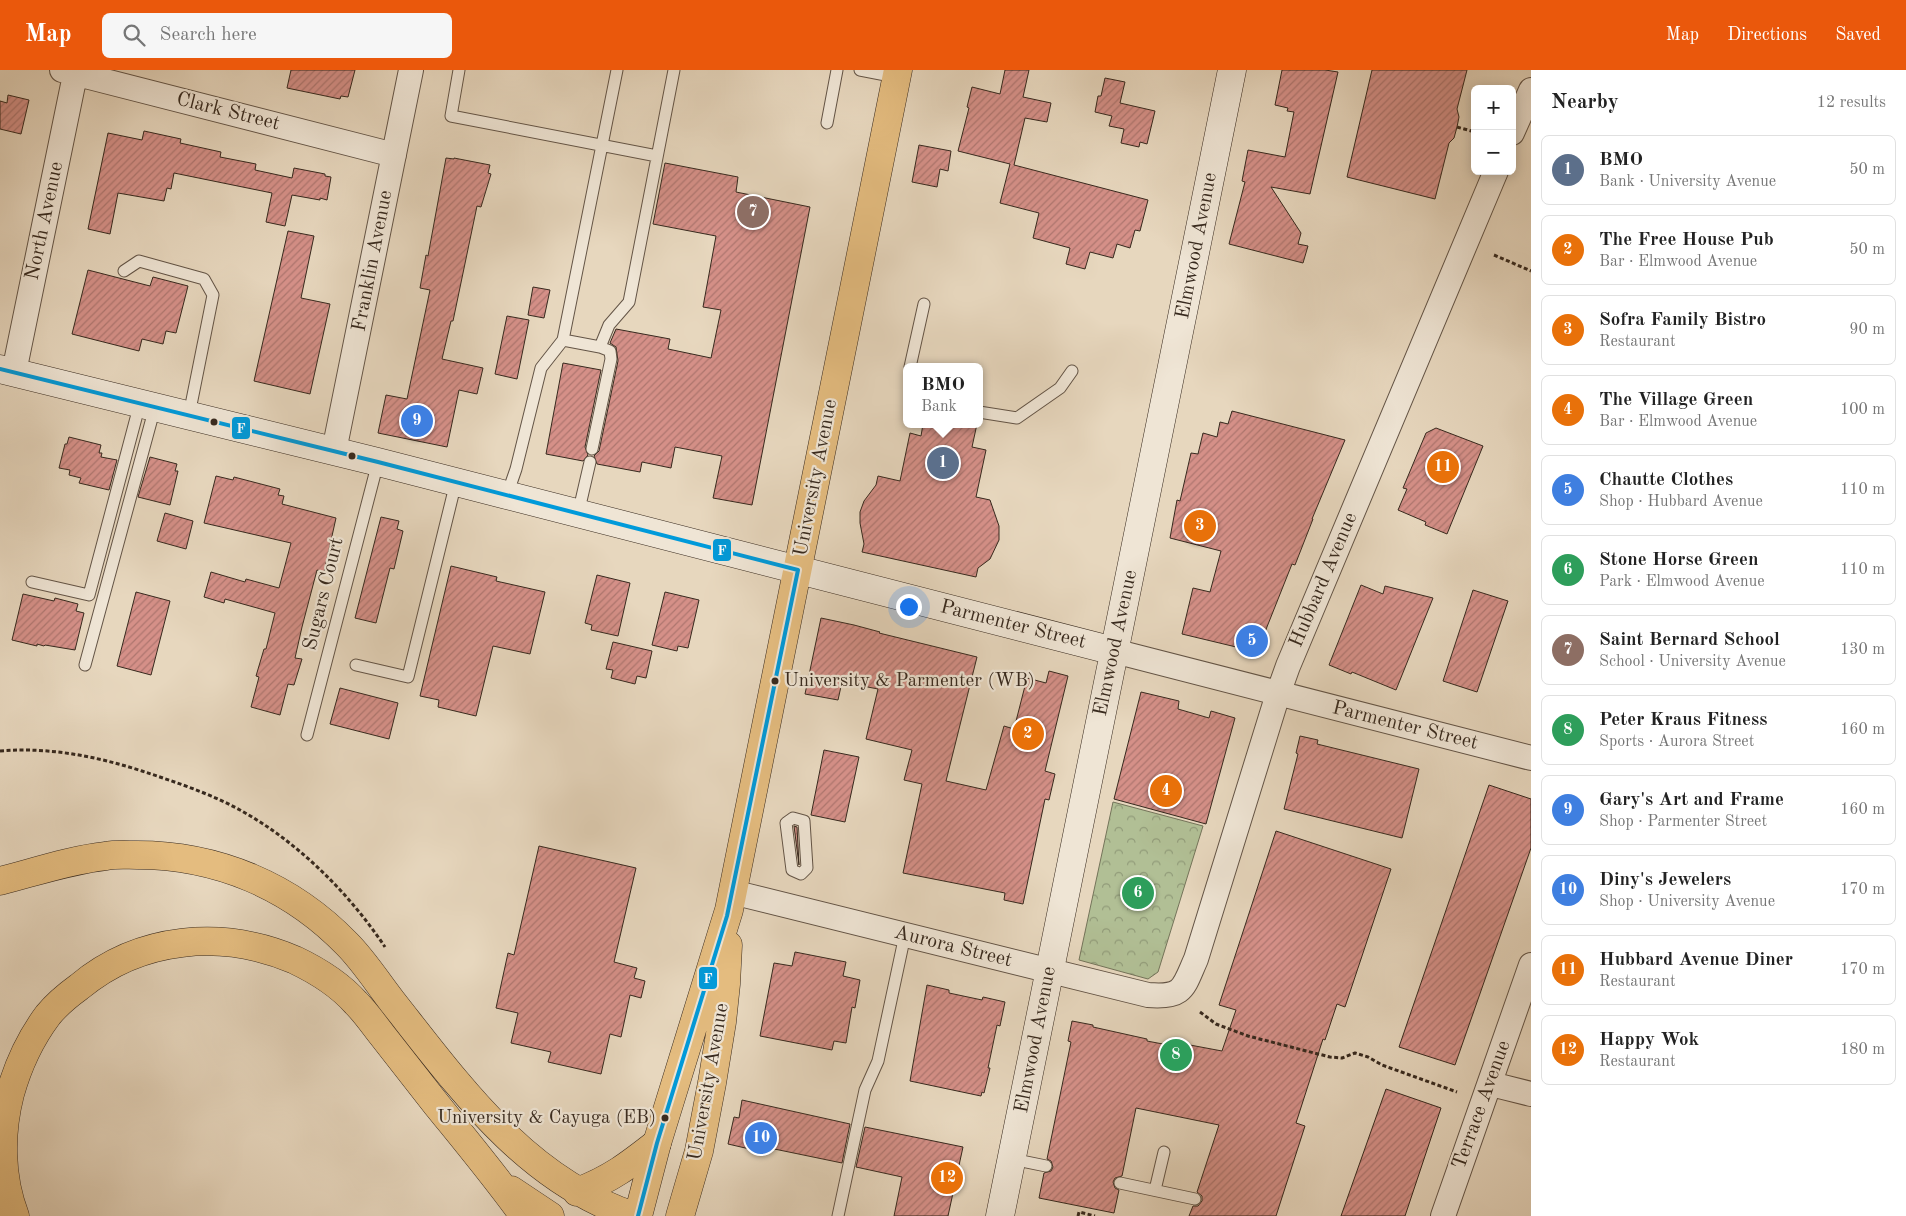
<!DOCTYPE html>
<meta charset="utf-8">
<style>
body{margin:0;font-family:"Old Standard TT",serif;background:#f6f6f6;color:#222}
.controls{position:absolute;right:15px;top:15px;display:grid;overflow:hidden;border-radius:8px;box-shadow:0 2px 12px #0003}
.controls button{width:45px;height:45px;display:grid;place-items:center;padding:0;border:0;border-bottom:1px solid #e0e0e0;background:#fff;color:#222;font:25px sans-serif}
.you{position:absolute;left:908px;top:536px;width:18px;height:18px;margin:-12px;border:4px solid #fff;border-radius:50%;background:#1a73e8;box-shadow:0 0 0 8px #1a73e833}
.badge{display:grid;place-items:center;width:32px;height:32px;border-radius:50%;background:#ea580c;color:#fff;font-size:16px;font-weight:700}
.pin{position:absolute;translate:-50% -50%;border:2px solid #fff;box-shadow:0 1px 5px #0006}
.popup{position:absolute;left:903px;top:293px;width:80px;height:65px;box-sizing:border-box;display:grid;place-content:center;border-radius:8px;background:#fff;filter:drop-shadow(0 1px 4px #0005);font-size:16px;white-space:nowrap;color:#767676}
.popup b{font-size:19px;color:#222}
.popup::after{content:'';position:absolute;left:50%;top:100%;margin-left:-10px;border:10px solid transparent;border-top-color:#fff}
.list{margin:0;padding:0;list-style:none}
h2{display:flex;justify-content:space-between;align-items:center;height:65px;margin:0;padding:0 20px;font-size:21px}
h2 small{font-size:16px;font-weight:400;color:#767676}
.list li{display:grid;grid-template-columns:32px 1fr auto;gap:15px;align-items:center;box-sizing:border-box;height:70px;margin:0 10px 10px;padding:0 10px;border:1px solid #e0e0e0;border-radius:8px}
.list b{display:block;font-size:19px;white-space:nowrap}
.list p{margin:0;font-size:16px;white-space:nowrap;color:#767676}
.list em{font-size:16px;font-style:normal;color:#767676}
.icon{flex:none;width:28px;height:28px;fill:none;stroke:currentColor;stroke-width:2;stroke-linecap:round;stroke-linejoin:round}
.map{position:relative;flex:none;width:1531px;height:1146px;overflow:hidden}
header{display:flex;align-items:center;gap:30px;box-sizing:border-box;height:70px;padding:0 25px;background:#ea580c;color:#fff}
header strong{font-size:24px}
nav{display:flex;gap:28px;margin-inline-start:auto;font-size:18px}
.search{width:350px;height:45px;background:#f6f6f6;display:flex;align-items:center;gap:12px;box-sizing:border-box;padding:0 18px;border-radius:8px;color:#767676;font-size:19px}
main{display:flex}
aside{flex:1;background:#fff}
.map>svg:first-child{display:block}
.park{fill:url(#park-crowns);stroke:#74745a}
.building{fill:url(#building-hatch);stroke:#37291e}
.lines{fill:none;stroke-linecap:round;stroke-linejoin:round}
.lane-casing{stroke:#635446;stroke-width:13}
.street-casing{stroke:#635446;stroke-width:26}
.secondary-casing{stroke:#37291e;stroke-width:29}
.primary-casing{stroke:#37291e;stroke-width:29}
.highway-casing{stroke:#37291e;stroke-width:29}
.path{stroke:#37291e;stroke-width:3;stroke-dasharray:4 2.5;stroke-linecap:butt}
.lane{stroke:#efe5d5;stroke-width:11}
.street{stroke:#efe5d5;stroke-width:24}
.secondary{stroke:#efe5d5;stroke-width:28}
.primary{stroke:#e4bc7f;stroke-width:28}
.highway{stroke:#e4bc7f;stroke-width:28}
.bus-1-casing{stroke:#efe5d5;stroke-width:8}
.bus-1{stroke:#009ada;stroke-width:4}
.bus-dot{fill:#37291e;stroke:#efe5d5;stroke-width:2}
.labels{text-anchor:middle;dominant-baseline:central;stroke-width:4.5;stroke-linejoin:round;paint-order:stroke}
.bus-label{font-size:19px;fill:#37291e;stroke:#efe5d5;text-anchor:start}
.street-label{font-size:20px;fill:#37291e;stroke:#efe5d5}
.line-badge{stroke:#efe5d5;stroke-width:2}
.badge-label{font-size:14px;text-anchor:middle;font-weight:bold;fill:#fff}
</style>
<header>
<strong>Map</strong>
<div class="search"><svg class="icon" aria-label="search" viewBox="0 0 24 24"><circle cx="10" cy="10" r="6"/><path d="M15 15l6 6"/></svg>Search here</div>
<nav><a>Map</a><a>Directions</a><a>Saved</a></nav>
</header>
<main>
<div class="map">
<svg width="1531" height="1146" viewBox="0 0 1531 1146">
<defs>
<pattern id="park-crowns" width="20" height="18" patternUnits="userSpaceOnUse" patternTransform="scale(1.25)"><rect width="20" height="18" fill="#b1bf95"/><path d="M2 6a3 3 0 1 1 6 0M12 15a3 3 0 1 1 6 0" fill="none" stroke="#919b79"/></pattern>
<pattern id="building-hatch" width="6" height="6" patternUnits="userSpaceOnUse" patternTransform="scale(1.25)"><rect width="6" height="6" fill="#d59088"/><path d="M-1 1l2-2M0 6l6-6M5 7l2-2" fill="none" stroke="#ae766f"/></pattern>
</defs>
<rect width="100%" height="100%" fill="#e7d7be"/>
<filter id="stains"><feTurbulence type="fractalNoise" baseFrequency=".004" numOctaves="4"/><feColorMatrix values="0 0 0 0 .2 0 0 0 0 .09 0 0 0 0 .02 0 0 0 .5 -.17"/></filter>
<radialGradient id="worn" r=".72"><stop offset=".6" stop-color="#630" stop-opacity="0"/><stop offset="1" stop-color="#630" stop-opacity=".3"/></radialGradient>
<path class="park" d="M1113 732 1203 756 1158 902 1148 909 1079 890Z"/>
<path class="building" d="M291 0H355L348 27 341 26 340 29 287 18Z
M1005 0H1029L1023 27 1051 33 1047 52 1025 48 1014 95 1148 130 1140 161 1135 160 1130 178 1117 174 1113 188 1090 182 1085 199 1066 194 1070 178 1033 168 1039 143 1000 133 1010 94 958 81 969 38 967 37 972 17 1000 24Z
M1282 0H1325L1338 2 1310 124 1271 117 1301 163 1298 174 1308 176 1303 193 1229 174 1245 112 1242 111 1248 80 1285 87 1294 42 1287 41 1288 38 1275 35Z
M1372 0H1467L1457 39 1459 47 1457 57 1454 68 1449 73 1435 129 1347 107Z
M1105 8 1125 12 1120 33 1155 41 1147 74 1140 72 1139 77 1121 73 1124 59 1109 56 1112 46 1095 42 1098 26H1101Z
M8 25 29 30 21 64 0 59V31L7 33Z
M144 61 181 69 180 73 221 82 220 87 256 94 255 100 292 108 294 98 325 104V106L331 107 327 130 320 128V130L292 125 285 156 266 152 272 123 174 103 171 119 167 118 164 131 118 123 110 164 88 159 108 63 142 70Z
M919 75 951 81 948 101 940 99 937 117 912 112Z
M446 88 454 89V88L490 95 488 103 491 104 481 137 477 136 453 251H451L442 289 483 298 477 324 459 320 447 377 378 363 386 325 407 329 430 220 420 218 426 185 428 186Z
M665 93 738 107 736 122 810 137 752 435 713 428 722 386 675 377 671 398 642 392 640 402 597 394 594 386 599 381 618 291 616 277 610 273 616 259 670 269 668 279 711 288 721 240 703 237 716 166 653 154Z
M288 161 314 166 301 228 330 234 310 324 254 311Z
M88 200 150 216 153 207 188 216 176 263 166 261 163 274 142 269 139 281 72 264Z
M533 217 550 220 544 248 528 245Z
M507 246 529 250 517 309 495 304Z
M563 293 601 300 585 377 588 385 583 391 546 384Z
M1232 341 1345 370 1312 449H1313L1295 495 1292 494 1257 582 1182 564 1193 518 1210 522 1221 481 1170 468 1177 430 1180 431 1191 383 1198 384 1203 363 1217 367 1220 352 1228 354Z
M923 354H977L972 377 986 380 976 427 990 430 999 456V470L990 489 978 498 976 507 862 482 864 474 860 453V442L864 431 876 415 878 406 900 411 910 363 921 366Z
M1436 358 1483 376 1447 464 1425 455 1426 452 1398 440 1407 419 1403 418 1426 363Z
M69 367 101 375 99 383H102L101 387 117 390 109 420 79 413 81 408 69 405 70 400 59 398 65 374H67Z
M150 387 177 394 175 401H178L170 435 138 427Z
M216 406 233 410 234 407 280 419 278 425 284 426 282 434 336 448 324 502 317 500 302 557 295 588 302 589 294 615 288 614 280 645 251 637 259 607 256 606 264 579H266L275 543 225 529 224 533 204 527 211 502 245 512 246 509 279 518 291 473 204 453Z
M165 443 193 451 186 479 157 471Z
M381 447 399 451 397 459 403 461 394 499 390 498 376 553 355 548Z
M451 496 497 507 496 511 545 522 530 584 493 576 476 646 438 637 439 630 420 626Z
M597 505 630 513 618 566 591 560 592 555 585 553Z
M1361 515 1383 524 1385 516 1433 528 1396 620 1352 602 1351 604 1329 595Z
M1473 520 1508 531 1477 622 1443 611Z
M136 522 170 531 151 605 117 596Z
M665 522 699 530 688 578 678 576 677 581 652 575Z
M23 524 54 531 55 528 78 534 76 541 84 543 75 580 45 575 44 576 37 574V576L12 570Z
M821 548 854 555 880 562 879 563 977 587 946 711 986 720 1004 656 1014 659 1027 608 1046 613 1049 601 1068 606 1045 701 1055 704 1049 730 1045 729 1023 834 1004 830 1005 823 903 803 922 714 904 710 912 680 866 669 878 619 842 612 838 630 805 624Z
M613 572 652 581 646 608 637 606 635 614 611 608 613 600 606 599Z
M340 618 398 633 389 669 330 654Z
M1141 622 1179 631 1178 639 1209 648 1211 641 1235 648 1206 754 1114 729Z
M1300 666 1318 670 1317 674 1419 699 1402 768 1284 739 1298 684 1296 683Z
M824 680 859 687 845 752 811 745Z
M1489 715 1531 729V778L1455 995 1399 977Z
M794 756 797 757 799 795Z
M1276 761 1391 799 1345 937 1337 934 1325 970 1323 969 1296 1053 1305 1056 1276 1146H1189L1193 1136H1198L1202 1131V1126L1197 1122 1219 1055 1136 1038 1122 1106 1115 1108 1113 1112 1115 1118 1119 1120 1114 1143 1039 1128 1044 1103 1051 1101 1053 1097 1051 1091 1047 1089 1071 972 1068 971 1072 951 1093 955V957L1147 969V971L1189 979 1190 975 1222 981 1236 940 1219 935Z
M539 776 636 798 614 892 637 898 634 908 645 911 641 928 630 925 621 967 610 964 601 1004 548 992 551 982 511 973 518 943 496 938 508 883 514 885Z
M795 882 846 892 843 906 860 910 855 938 852 937 846 973 834 971 832 980 760 966 774 893 792 896Z
M927 915 949 920V923L982 930 983 927 1005 932 1000 956 997 955 988 998H990L984 1023 982 1022 981 1026 910 1011Z
M1386 1019 1441 1038 1405 1146H1341Z
M742 1030 850 1054 842 1093 755 1075 754 1080 728 1074 734 1047 739 1048Z
M865 1057 963 1077 948 1146H894L902 1107 856 1097Z"/>
<g class="lines">
<g class="lane-casing">
<path id="lane" d="M459 0 451 46 657 86
M860 0 896 7
M827 53 837 0
M124 201 139 191 204 209 213 225 189 345
M563 270 600 277 610 281 611 289 592 379
M600 277 609 255 629 232 674 0
M910 297 924 234
M979 342 1017 348 1060 318 1072 301
M507 425 516 399 541 298 563 270 617 0
M578 444 590 392
M32 512 89 525 140 333
M85 595 155 337
M356 595 408 607 456 412
M307 665 378 392
M793 748 804 751 807 798 801 804 792 800 786 753Z
M1012 1089 1046 1096
M1120 1113 1195 1129
M1155 1120 1164 1082
M838 1146 865 1020 878 991 905 865"/>
</g>
<g class="street-casing">
<path id="street" d="M62 0 394 85
M1512 63 1531 20
M14 302 76 0
M334 381 411 0
M1114 581 1531 688
M732 822 1148 925C1184 928 1183 918 1196 889L1278 624 1288 596 1496 101
M1491 1014 1531 1024
M1443 1146 1531 895"/>
</g>
<g class="secondary-casing">
<path id="secondary" d="M0 299 378 392 1114 581
M1000 1146 1232 0"/>
</g>
<g class="primary-casing">
<path id="primary" d="M638 1146 657 1073 729 840 898 0
M680 1146 699 1081 712 1013 722 952 726 914 728 875"/>
</g>
<g class="highway-casing">
<path id="highway" d="M0 811C35 802 70 790 106 786 116 784 127 785 137 785 217 785 291 816 347 874 365 892 379 915 395 935 461 1019 528 1112 634 1146
M511 1120 550 1146
M577 1122C611 1109 629 1095 657 1073
M15 1146C0 1107 0 1063 10 1024 18 995 30 969 48 945 57 934 68 925 79 917 140 866 223 859 295 890 316 900 340 915 356 933 366 943 374 955 382 965 400 988 418 1011 436 1034 466 1071 496 1107 524 1146"/>
</g>
<path class="path" d="M1457 57 1475 62
M1494 185 1531 201
M0 681C49 677 95 686 142 701 175 712 209 723 240 740 298 772 349 823 385 877
M1200 942 1216 954 1248 966 1330 987 1342 988 1355 983 1368 987 1382 995 1457 1022
M1078 1146 1079 1142 1095 1146"/>
<use href="#lane" class="lane"/>
<use href="#street" class="street"/>
<use href="#secondary" class="secondary"/>
<use href="#primary" class="primary"/>
<use href="#highway" class="highway"/>
<g class="bus-1-casing">
<path id="bus-1" d="M0 299 378 392 798 500 727 846 657 1073 638 1146"/>
</g>
<use href="#bus-1" class="bus-1"/>
</g>
<g class="bus-dot">
<circle cx="214" cy="352" r="4.5"/>
<circle cx="352" cy="386" r="4.5"/>
<circle cx="775" cy="611" r="4.5"/>
<circle cx="665" cy="1048" r="4.5"/>
</g>
<g class="labels">
<g class="bus-label">
<text x="784" y="611">University &amp; Parmenter (WB)</text>
<text x="656" y="1048" text-anchor="end">University &amp; Cayuga (EB)</text>
</g>
<g class="street-label">
<text transform="translate(228 42) rotate(14)">Clark Street</text>
<text transform="translate(45 151) rotate(-78)">North Avenue</text>
<text transform="translate(1197 176) rotate(-79)">Elmwood Avenue</text>
<text transform="translate(373 191) rotate(-79)">Franklin Avenue</text>
<text transform="translate(816 408) rotate(-79)">University Avenue</text>
<text transform="translate(1324 510) rotate(-67)">Hubbard Avenue</text>
<text transform="translate(324 524) rotate(-76)">Sugars Court</text>
<text transform="translate(1013 555) rotate(14)">Parmenter Street</text>
<text transform="translate(1116 573) rotate(-78)">Elmwood Avenue</text>
<text transform="translate(1405 656) rotate(14)">Parmenter Street</text>
<text transform="translate(953 877) rotate(14)">Aurora Street</text>
<text transform="translate(1036 970) rotate(-79)">Elmwood Avenue</text>
<text transform="translate(709 1012) rotate(-80)">University Avenue</text>
<text transform="translate(1482 1035) rotate(-70)">Terrace Avenue</text>
</g>
</g>
<g class="line-badge">
<rect x="231" y="346" width="20" height="24" rx="5" fill="#009ada"/>
<rect x="712" y="468" width="20" height="24" rx="5" fill="#009ada"/>
<rect x="698" y="896" width="20" height="24" rx="5" fill="#009ada"/>
</g>
<g class="badge-label">
<text x="241" y="363">F</text>
<text x="722" y="485">F</text>
<text x="708" y="913">F</text>
</g>
<rect width="100%" height="100%" filter="url(#stains)"/>
<rect width="100%" height="100%" fill="url(#worn)"/>
</svg>
<div class="controls">
<button>+</button>
<button>−</button>
</div>
<div class="you"></div>
<div class="pin badge" style="left:943px;top:393px;background:#5c6f8a">1</div>
<div class="popup"><b>BMO</b>Bank</div>
<div class="pin badge" style="left:1028px;top:664px;background:#e8710a">2</div>
<div class="pin badge" style="left:1200px;top:456px;background:#e8710a">3</div>
<div class="pin badge" style="left:1166px;top:721px;background:#e8710a">4</div>
<div class="pin badge" style="left:1252px;top:571px;background:#3f7fe0">5</div>
<div class="pin badge" style="left:1138px;top:823px;background:#2e9e5b">6</div>
<div class="pin badge" style="left:753px;top:142px;background:#8d6e63">7</div>
<div class="pin badge" style="left:1176px;top:985px;background:#2e9e5b">8</div>
<div class="pin badge" style="left:417px;top:351px;background:#3f7fe0">9</div>
<div class="pin badge" style="left:761px;top:1068px;background:#3f7fe0">10</div>
<div class="pin badge" style="left:1443px;top:397px;background:#e8710a">11</div>
<div class="pin badge" style="left:947px;top:1108px;background:#e8710a">12</div>
</div>
<aside>
<h2>Nearby<small>12 results</small></h2>
<ul class="list">
<li><span class="badge" style="background:#5c6f8a">1</span><div><b>BMO</b><p>Bank · University Avenue</p></div><em>50 m</em></li>
<li><span class="badge" style="background:#e8710a">2</span><div><b>The Free House Pub</b><p>Bar · Elmwood Avenue</p></div><em>50 m</em></li>
<li><span class="badge" style="background:#e8710a">3</span><div><b>Sofra Family Bistro</b><p>Restaurant</p></div><em>90 m</em></li>
<li><span class="badge" style="background:#e8710a">4</span><div><b>The Village Green</b><p>Bar · Elmwood Avenue</p></div><em>100 m</em></li>
<li><span class="badge" style="background:#3f7fe0">5</span><div><b>Chautte Clothes</b><p>Shop · Hubbard Avenue</p></div><em>110 m</em></li>
<li><span class="badge" style="background:#2e9e5b">6</span><div><b>Stone Horse Green</b><p>Park · Elmwood Avenue</p></div><em>110 m</em></li>
<li><span class="badge" style="background:#8d6e63">7</span><div><b>Saint Bernard School</b><p>School · University Avenue</p></div><em>130 m</em></li>
<li><span class="badge" style="background:#2e9e5b">8</span><div><b>Peter Kraus Fitness</b><p>Sports · Aurora Street</p></div><em>160 m</em></li>
<li><span class="badge" style="background:#3f7fe0">9</span><div><b>Gary's Art and Frame</b><p>Shop · Parmenter Street</p></div><em>160 m</em></li>
<li><span class="badge" style="background:#3f7fe0">10</span><div><b>Diny's Jewelers</b><p>Shop · University Avenue</p></div><em>170 m</em></li>
<li><span class="badge" style="background:#e8710a">11</span><div><b>Hubbard Avenue Diner</b><p>Restaurant</p></div><em>170 m</em></li>
<li><span class="badge" style="background:#e8710a">12</span><div><b>Happy Wok</b><p>Restaurant</p></div><em>180 m</em></li>
</ul>
</aside>
</main>
